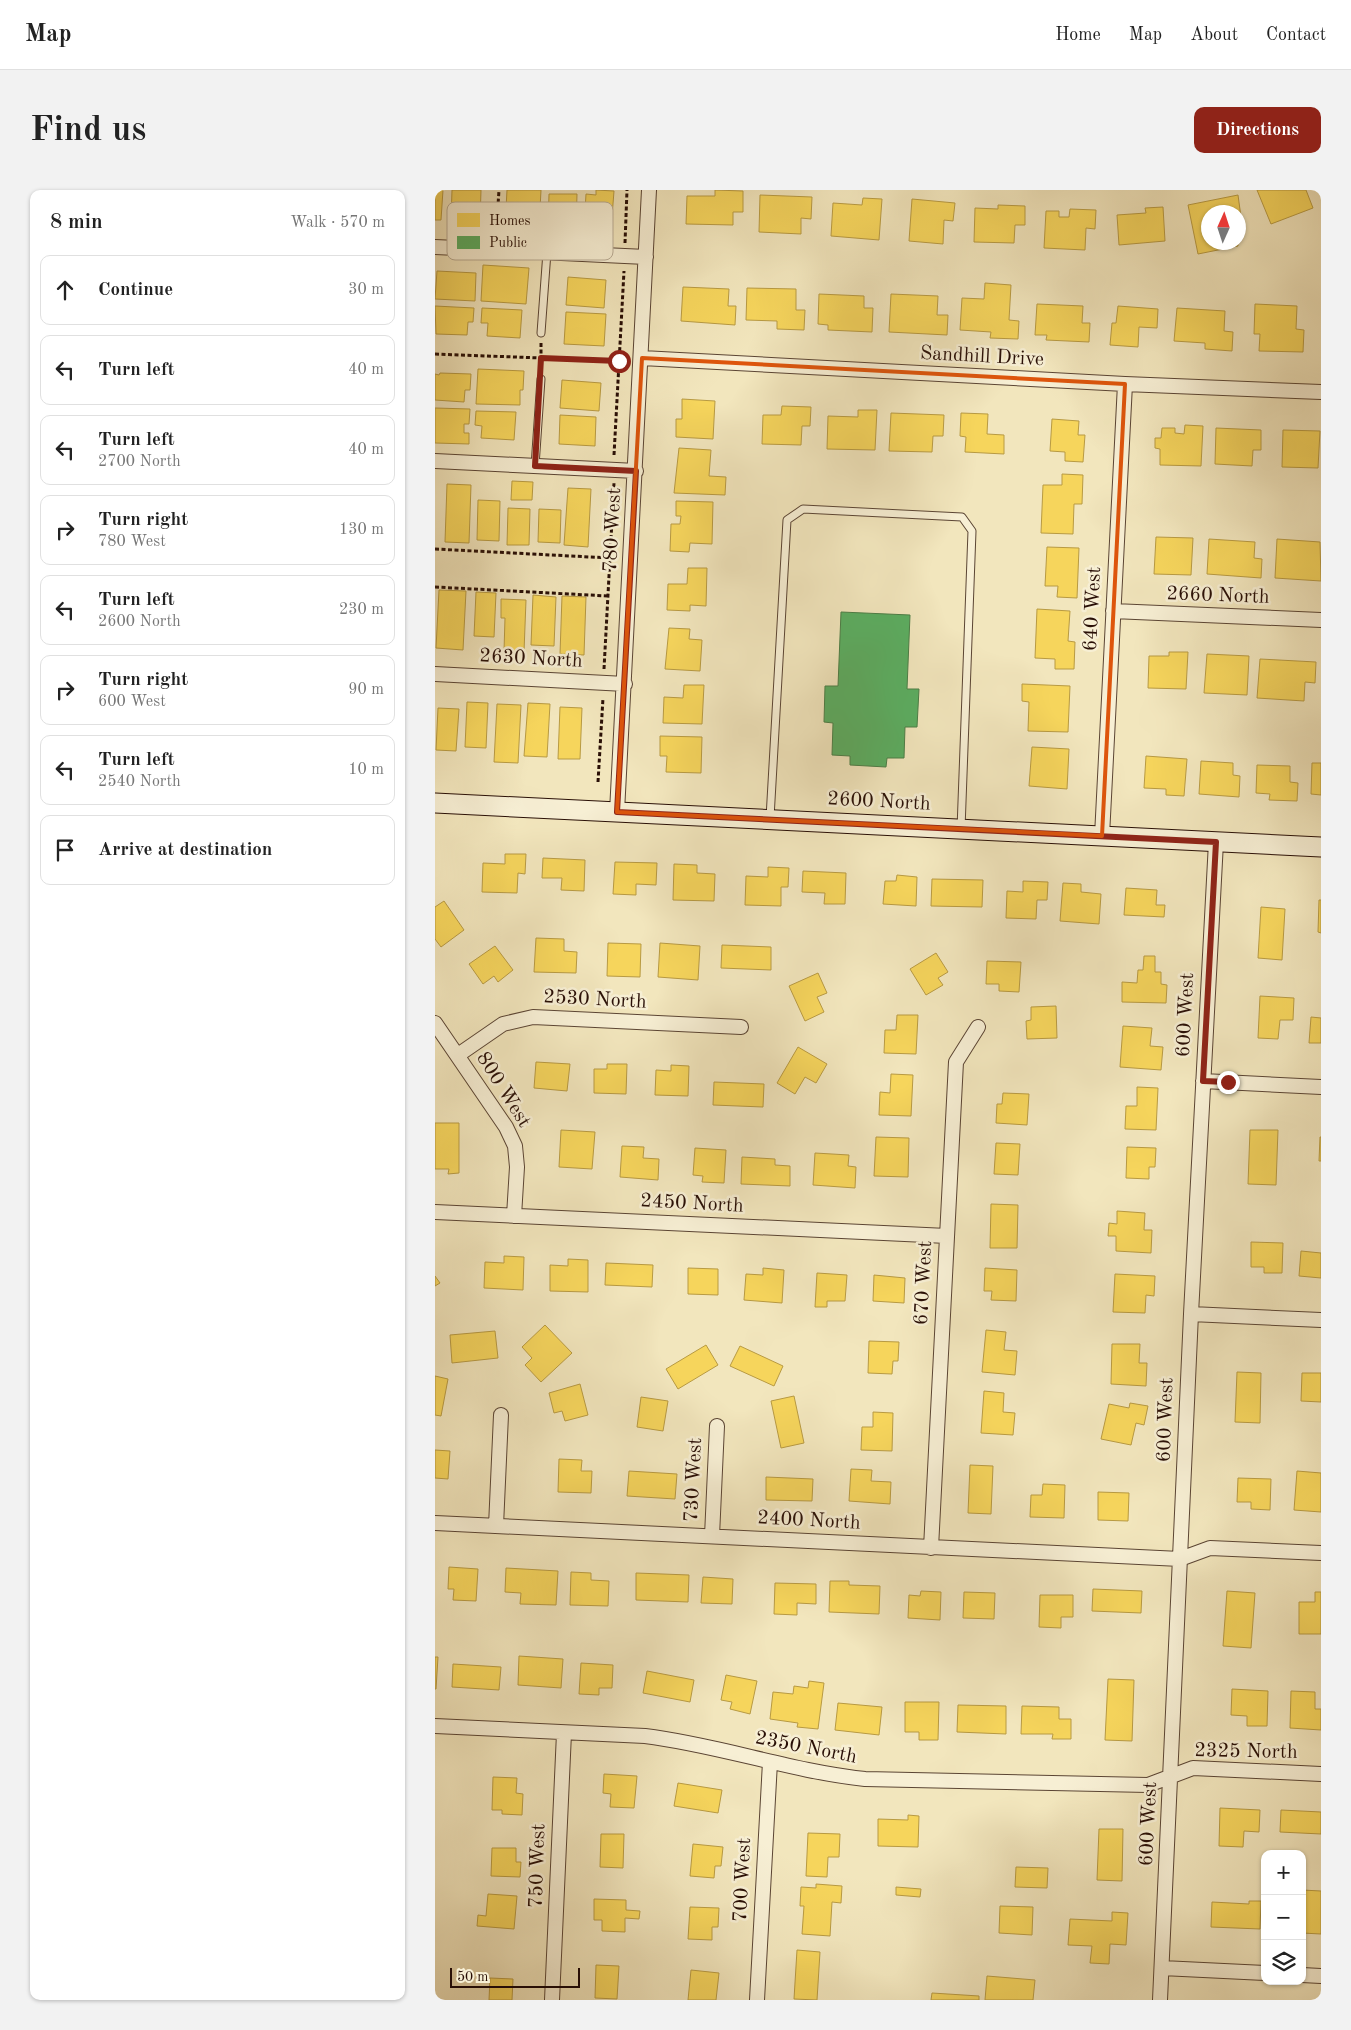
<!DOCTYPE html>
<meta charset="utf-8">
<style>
body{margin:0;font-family:"Old Standard TT",serif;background:#f2f2f2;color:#222}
.controls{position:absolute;right:15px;bottom:15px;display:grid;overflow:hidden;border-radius:10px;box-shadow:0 1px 4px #0004}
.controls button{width:45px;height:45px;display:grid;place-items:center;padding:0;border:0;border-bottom:1px solid #e0e0e0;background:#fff;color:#222;font:25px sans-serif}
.compass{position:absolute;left:766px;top:15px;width:45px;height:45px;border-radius:50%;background:#fff;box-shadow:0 1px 4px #0004;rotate:3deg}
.scale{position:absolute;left:15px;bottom:12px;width:130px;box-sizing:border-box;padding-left:5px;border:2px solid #290f06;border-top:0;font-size:14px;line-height:18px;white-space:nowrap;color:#290f06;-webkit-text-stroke:4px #f7efd4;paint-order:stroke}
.stop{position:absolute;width:15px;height:15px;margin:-11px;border:4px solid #8f2418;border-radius:50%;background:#fff}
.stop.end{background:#8f2418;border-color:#fff;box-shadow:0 1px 5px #0008}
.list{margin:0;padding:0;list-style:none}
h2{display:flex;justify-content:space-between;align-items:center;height:65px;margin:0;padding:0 20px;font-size:21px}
h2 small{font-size:16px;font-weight:400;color:#767676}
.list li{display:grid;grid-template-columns:32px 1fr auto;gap:15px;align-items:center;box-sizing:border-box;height:70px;margin:0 10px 10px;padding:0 10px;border:1px solid #e0e0e0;border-radius:10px}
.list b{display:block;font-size:19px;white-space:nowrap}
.list p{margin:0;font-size:16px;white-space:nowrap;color:#767676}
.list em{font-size:16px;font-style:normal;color:#767676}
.icon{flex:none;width:28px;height:28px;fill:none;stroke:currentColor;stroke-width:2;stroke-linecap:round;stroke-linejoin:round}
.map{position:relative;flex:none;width:886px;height:1810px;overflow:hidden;border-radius:10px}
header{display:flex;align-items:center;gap:30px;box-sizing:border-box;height:70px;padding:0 25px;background:#fff;border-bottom:1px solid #e0e0e0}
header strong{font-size:24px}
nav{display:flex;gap:28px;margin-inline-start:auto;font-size:18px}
.intro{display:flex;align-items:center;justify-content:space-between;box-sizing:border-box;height:120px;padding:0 30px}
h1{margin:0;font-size:35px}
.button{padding:12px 22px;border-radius:10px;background:#8f2418;color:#fff;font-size:18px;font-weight:700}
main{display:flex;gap:30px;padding:0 30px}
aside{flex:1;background:#fff;border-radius:10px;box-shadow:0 1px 4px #0004}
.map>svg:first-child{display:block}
.homes{fill:#f6d55c;stroke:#b89a42}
.public{fill:#5aae61;stroke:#4b7e46}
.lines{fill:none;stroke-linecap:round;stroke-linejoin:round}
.lane-casing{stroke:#5b4534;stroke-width:9}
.street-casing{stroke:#5b4534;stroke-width:16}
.secondary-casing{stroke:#290f06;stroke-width:21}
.path{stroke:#290f06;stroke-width:3;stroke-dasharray:4 2.5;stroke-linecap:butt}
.lane{stroke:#f7efd4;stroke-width:7}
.street{stroke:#f7efd4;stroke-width:14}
.secondary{stroke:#f7efd4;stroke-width:19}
.route{stroke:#8f2418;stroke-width:6}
.marked{fill:none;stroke:#de550c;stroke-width:4;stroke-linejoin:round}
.labels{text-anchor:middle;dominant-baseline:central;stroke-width:5;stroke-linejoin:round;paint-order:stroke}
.street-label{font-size:20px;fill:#290f06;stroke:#f7efd4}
.key{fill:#f7efd4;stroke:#b9ac96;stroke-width:1}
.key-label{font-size:14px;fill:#290f06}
</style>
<header>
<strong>Map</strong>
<nav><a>Home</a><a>Map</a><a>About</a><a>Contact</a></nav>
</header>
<div class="intro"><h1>Find us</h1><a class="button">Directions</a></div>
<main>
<aside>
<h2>8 min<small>Walk · 570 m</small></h2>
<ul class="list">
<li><svg class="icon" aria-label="ahead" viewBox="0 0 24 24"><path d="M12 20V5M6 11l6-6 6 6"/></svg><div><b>Continue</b></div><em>30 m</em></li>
<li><svg class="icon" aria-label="left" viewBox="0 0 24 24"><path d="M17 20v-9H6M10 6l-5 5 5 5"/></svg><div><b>Turn left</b></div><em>40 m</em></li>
<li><svg class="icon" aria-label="left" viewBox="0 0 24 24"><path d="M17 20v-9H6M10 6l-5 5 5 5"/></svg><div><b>Turn left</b><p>2700 North</p></div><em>40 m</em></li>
<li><svg class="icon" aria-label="right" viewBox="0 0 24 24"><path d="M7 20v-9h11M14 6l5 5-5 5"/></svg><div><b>Turn right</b><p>780 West</p></div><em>130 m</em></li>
<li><svg class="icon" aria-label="left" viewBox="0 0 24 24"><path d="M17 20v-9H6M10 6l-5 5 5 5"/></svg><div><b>Turn left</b><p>2600 North</p></div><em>230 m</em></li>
<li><svg class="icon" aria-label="right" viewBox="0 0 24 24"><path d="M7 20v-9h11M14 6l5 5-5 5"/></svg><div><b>Turn right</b><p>600 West</p></div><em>90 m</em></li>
<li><svg class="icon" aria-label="left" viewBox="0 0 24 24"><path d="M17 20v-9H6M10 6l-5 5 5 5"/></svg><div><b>Turn left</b><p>2540 North</p></div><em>10 m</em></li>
<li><svg class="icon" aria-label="arrive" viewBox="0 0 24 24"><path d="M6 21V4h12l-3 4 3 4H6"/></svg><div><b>Arrive at destination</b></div></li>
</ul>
</aside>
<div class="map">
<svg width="886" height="1810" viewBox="0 0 886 1810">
<rect width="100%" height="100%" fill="#f2e6bd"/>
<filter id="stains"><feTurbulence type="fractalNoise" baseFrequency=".004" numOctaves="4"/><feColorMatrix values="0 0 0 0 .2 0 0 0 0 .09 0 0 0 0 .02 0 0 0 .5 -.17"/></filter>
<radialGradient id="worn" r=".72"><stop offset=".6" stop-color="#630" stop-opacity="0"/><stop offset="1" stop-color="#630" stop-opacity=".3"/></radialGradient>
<path class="homes" d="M0 0H8L6 30H0Z
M17 0H46L45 33 16 31Z
M72 0H106L104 39 70 37Z
M161 0 179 1 176 40 149 38 151 4 161 5Z
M280 0 308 1V22H298V35L251 34 252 6H280Z
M822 0H871L878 18 836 34Z
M114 4H142L141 39 113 38Z
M325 5 377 7 376 29 366 28V44L324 42Z
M803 5 806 27H804V22H774V52H803V56L763 64 753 15Z
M428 8 447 9 444 50 396 46 398 13 427 15Z
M477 9 520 13 518 31 509 30 508 54 474 51Z
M563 15 590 16V35H580L579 53 539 52 540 18 563 19Z
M728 17 730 51 684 55 682 25 711 23 710 18Z
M635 19 661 20 660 39 651 38 650 60 609 58 611 21H624V27H634Z
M48 75 94 78 91 114 46 111Z
M2 81 41 83 40 111 0 109Z
M133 87 171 90 169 118 131 115Z
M550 93 576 95 574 130 584 131 583 149 555 148 556 142 525 140 527 108 549 109Z
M248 97 294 99 293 116H301L300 135 246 131Z
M312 98 361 99V120H370L369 140 342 139V131L311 130Z
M384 104 429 106V118H438L437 142 393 140V135L383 134Z
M456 104 503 106 502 125H513L512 145 454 142Z
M602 114 648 116 647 133H655L654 152 611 150 612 145H600Z
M820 114 862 116 861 139 869 140 868 162 824 161 825 144H819Z
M0 116 39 118 38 132H33L32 145 1 144Z
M683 116 723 119 722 138 704 137 703 157 675 155 677 133H681Z
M47 118 87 120 85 148 52 146 53 133H46Z
M742 118 790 121 789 141 798 142 797 161 770 159V153L739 151Z
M131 122 171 124 169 156 129 154Z
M43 179 89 181 88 200H85V215L41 214Z
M5 183 36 184 35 200H30L29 212 0 210V184L4 185Z
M127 190 166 193 164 221 125 218Z
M247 209 280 211 278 249 241 247V229H247Z
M347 216 376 217 375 236H367L366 255 327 254 328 225H346Z
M0 218 35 219 34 234H29V243H34V254L0 253Z
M423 220H442L440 260 392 259 393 226 423 227Z
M41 221 81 222 79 250 46 248 47 236 40 235Z
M456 223 509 225 508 246H498L497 262 454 261Z
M526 223 553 224 552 244 569 245V264L530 262 531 247 525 246Z
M125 225 161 227 160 256 124 254Z
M617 229 644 231 643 245H650L648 272 630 271V262L615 261Z
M750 235 768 236 766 276 725 275V259L720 258V248H726L727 238H740V243L749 244Z
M781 238 826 240V260H818L817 276 780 274Z
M848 240 885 241 883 278 847 277Z
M244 258 276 260 274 286 291 287 290 305 239 303Z
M627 284 648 285 647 314H639L638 344 606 343 608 295H627Z
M77 291 98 292 97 310H76Z
M12 294 36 295 34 353 10 352Z
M133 298 156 299 153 357 129 355Z
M43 310 65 311 64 351 42 350Z
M241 311 278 312 277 354 255 353 254 362 235 361 236 334H245L246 326H241Z
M73 318 95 319 94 355H72Z
M104 319 126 320 125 353 103 352Z
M721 347 758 348 756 385 719 384Z
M774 349 820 352 819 368 827 369 826 388 772 384Z
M842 349 885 352 886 391 840 388Z
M612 357 644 358 642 408 622 407 623 396H610Z
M253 378H272L271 416 255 415V421L232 420 233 394H252Z
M4 400 31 401 28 460 1 458Z
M41 402 61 403 59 447 39 446Z
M98 405 121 407 119 456 96 455Z
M127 406 151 407 149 465 125 464Z
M66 409 91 410 89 462 69 461 70 428H66Z
M602 419 635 421 633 451 640 452 639 479H620V469L600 468Z
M234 438 255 439 254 449 267 450 265 481 230 479Z
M734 462H753L751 499 713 498 714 466H734Z
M772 464 814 466 812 505 769 503Z
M825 469 881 472 880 493 870 492 869 511 822 508Z
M587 494 635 496 633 542 593 541 594 512 587 511Z
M249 495H269L267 534 228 533 229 507 248 508Z
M32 512 53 513 51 558 30 557Z
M93 513 115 514 112 567 89 566Z
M62 514 86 515 83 573 59 572Z
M125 517 147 518 145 569H123Z
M3 518 24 519 21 561 1 560Z
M225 546 267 547 266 583 231 582 232 566H225Z
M597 557 634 559 632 599 594 596Z
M711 566 752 569 749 606 731 605V599L709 598Z
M766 571 798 573V585L805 586 804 607 764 604Z
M877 573H886V605L876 604Z
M822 575 855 576V592L863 593 862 611 834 610 835 604 821 603Z
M70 664H91L90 684 83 683 82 703 47 702 48 673 70 674Z
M108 668 150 670 149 701 126 700 127 688H107Z
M180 672 222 673 221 695 201 694V705L178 704Z
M239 674 262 675V683L280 684 279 711 238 710Z
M333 677 354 678 353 697H346V716L310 715 311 686 333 687Z
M368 681 411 683 410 714H389L390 703 367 702Z
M462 685 482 687 481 716 448 714 450 691H461Z
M497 689 548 690 547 717 496 716Z
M588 691 613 692 612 710H602L601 729 571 728 572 701 588 702Z
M628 693 646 694V702L666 704 664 734 625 731Z
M691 698 722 700 721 715H730L729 727 689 725Z
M884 710H886V743L883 742Z
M9 711 29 740 6 757 0 749V717Z
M826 717 850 719 847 770 823 768Z
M101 748 129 749V761L142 762 141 783 99 782Z
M173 753 206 754 205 787 172 786Z
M225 753 265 756 263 790 223 787Z
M287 755 336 757V780L286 778Z
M60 756 78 780 63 792 59 786 48 794 34 774Z
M501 763 513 782 503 788 508 795 491 805 475 779Z
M709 766H720V782H726V794L732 795 731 813 687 812V792L702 793 703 780H708Z
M552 771 586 772 584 802 564 801V794H551Z
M383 783 392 803 382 807 389 822 370 831 354 796Z
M825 806 859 808 858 830H845L843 849 823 848Z
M621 816 622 848 592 849 591 831 596 830V817Z
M462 825H483L481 864 449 863 450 840H461Z
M876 827 886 828V853H874Z
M688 836 717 838 715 856 728 857 726 880 685 877Z
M363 857 392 874 381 893 370 887 360 904 342 893Z
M101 872 135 874 132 901 99 898Z
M172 874H192L191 904 159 903V879H172Z
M236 875 254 876 253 906 220 905 221 880 236 881Z
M456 884 478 885 476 926 444 925 445 902 455 903Z
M279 892 329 894 328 917 278 915Z
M702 897 723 898 721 940 690 939 691 916H702Z
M568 903 594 904 592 935 561 933 562 914H567Z
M0 933H24V983L13 984 14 979H0Z
M126 940 160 942 157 979 124 977Z
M815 940H843L841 995 813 994Z
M441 947 474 948 473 987 439 986Z
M885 947H886V971H884Z
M561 953 585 954 583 985 559 984Z
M187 956 209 957 208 968 224 969 223 990 185 987Z
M692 957 721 958 720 977H714V989L691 988Z
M260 958 291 960 289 993 267 992 268 986 258 985Z
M380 963 414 965 413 976 421 977 420 998 378 995Z
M307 967 340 969V975L355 976V996L306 994Z
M556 1014 583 1015 582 1058H555Z
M682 1021 710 1023 709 1040H717L716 1063 681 1061V1046H673L674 1033 682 1034Z
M816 1052 848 1053 847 1083H829V1077H816Z
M866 1061 886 1063V1088L864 1086Z
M69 1066 89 1067 88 1100 49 1098 50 1072 69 1073Z
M133 1069 153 1070V1102L115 1101V1075L133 1076Z
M171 1073 218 1075 217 1097 170 1095Z
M253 1078 283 1079V1105L253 1104Z
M328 1078 349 1080 347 1113 309 1110 311 1084 328 1085Z
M550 1078 582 1080 581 1111 556 1110 557 1101H549Z
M382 1083 412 1085 410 1111H392V1117H380Z
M680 1084 720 1086 719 1106 711 1105 710 1123 678 1122Z
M439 1085 470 1088 469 1113 438 1111Z
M0 1086 5 1093 0 1096Z
M110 1135 137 1163 106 1192 90 1175 97 1168 87 1157Z
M551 1140 571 1142 569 1160 582 1161 580 1185 547 1182Z
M60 1141 63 1168 17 1173 15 1145Z
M434 1151 464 1152 463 1171H458L457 1184 433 1183Z
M677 1154H705L704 1173H712L711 1196 676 1194Z
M271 1155 283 1175 243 1199 231 1179Z
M305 1156 348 1176 339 1196 295 1176Z
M802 1182 826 1183 825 1233 800 1232Z
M867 1183H886V1212L866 1211Z
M0 1186 13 1189 6 1226 0 1225Z
M145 1194 153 1225 130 1231 127 1221 119 1223 114 1203Z
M549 1201 569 1203 568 1222 580 1223 578 1245 546 1243Z
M359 1206 369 1253 346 1258 336 1211Z
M206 1207 233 1211 228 1241 202 1237Z
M695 1213 713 1216 709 1235 701 1233 696 1255 666 1249 674 1214 694 1218Z
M438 1222 458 1223 457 1261 426 1260 427 1237H438Z
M0 1260 15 1261 13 1289 0 1288Z
M124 1269 147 1270 146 1281H157L156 1303 123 1302Z
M535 1275 558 1276 556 1324 533 1323Z
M416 1279 437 1280 436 1291 456 1292 455 1314 414 1311Z
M194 1281 242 1284 240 1309 192 1306Z
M862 1281 886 1283V1322L859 1320Z
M331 1287 378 1289 377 1311 331 1310Z
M803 1288 836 1289 835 1320 816 1319V1312H802Z
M608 1294 630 1295 629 1328 595 1327 596 1305H607Z
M663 1302 694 1303 693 1331 663 1330Z
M14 1377 43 1379 41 1411 18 1410 19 1399H13Z
M71 1378 123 1381 121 1415 85 1414 86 1403 70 1402Z
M136 1382 156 1383V1390L174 1391 173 1416 135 1415Z
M201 1383 254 1385 253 1412 201 1410Z
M268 1387 298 1389 297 1414 266 1413Z
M395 1391H414V1395L445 1396 444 1424 394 1422Z
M340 1393 381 1394V1414L362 1413V1425L339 1424Z
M658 1399 707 1401 706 1423 657 1421Z
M486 1401 506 1402 505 1430 473 1428 474 1405 485 1406Z
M792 1401 820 1403 816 1458 788 1456Z
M529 1402 560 1403 559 1429 528 1428Z
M880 1402H886V1444H864V1412H880Z
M605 1405H638V1427H626V1438L604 1437Z
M84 1466 128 1469 126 1498 83 1495Z
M0 1467H3L1 1499H0Z
M146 1473 178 1475 177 1498H164V1505L144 1504Z
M18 1474 66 1477 64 1500 17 1497Z
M212 1481 259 1490 255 1512 208 1503Z
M291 1485 322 1491 315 1524 295 1519 297 1512 286 1510Z
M673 1489 699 1490 697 1551 670 1550Z
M374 1491 389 1493 383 1539 362 1537 363 1533 335 1529 338 1502 358 1504 359 1496 373 1498Z
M797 1499 833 1501 832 1536H812V1526L796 1525Z
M856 1501 880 1502V1519H886V1540L855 1538Z
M470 1512H504L503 1550H484V1542H470Z
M403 1513 447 1517 444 1545 400 1540Z
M523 1515 571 1516V1544L522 1542Z
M587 1516 624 1517V1529H636V1549H617L618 1544H586Z
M169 1584 202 1586 199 1618 175 1617 176 1604 168 1603Z
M58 1587 82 1588 81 1603 88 1604 87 1625 67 1624V1620H57Z
M243 1593 287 1600 283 1623 239 1616Z
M785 1618 825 1620 824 1642 809 1641 808 1657 784 1656Z
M846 1620 886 1622V1644L845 1642Z
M473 1625 484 1626 483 1657 443 1656V1629L473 1630Z
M664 1639H688L687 1691 662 1690Z
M373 1643 405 1644 404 1667H393L392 1687 371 1686Z
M166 1644H189L188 1678 165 1677Z
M258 1654 288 1657 286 1676H280L279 1688 255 1686Z
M57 1658H81V1672H86L85 1687 56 1686Z
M581 1677 613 1678 612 1698 580 1697Z
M381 1694 407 1696 406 1713 397 1712 395 1746 367 1744 369 1716H365L366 1697 381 1698Z
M461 1697 486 1699 485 1707 461 1705Z
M867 1700 886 1701V1744L867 1743Z
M53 1704 82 1706 79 1739 42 1736 43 1725 51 1726Z
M159 1709 191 1710V1720L205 1721 204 1729 190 1728V1742L167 1741V1730H159Z
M814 1711H826L825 1739 776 1737 777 1712 814 1714Z
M565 1716 598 1717 597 1745 564 1743Z
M255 1717 284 1718 283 1737H277V1750L253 1749Z
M677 1722 693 1723 691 1755 675 1754 674 1774 655 1773 657 1756 633 1755 635 1729 677 1731Z
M362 1760 385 1762 382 1810 359 1809Z
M161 1775 184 1776 182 1809 160 1808Z
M256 1780 284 1783 281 1810H253Z
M552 1786 600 1790 598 1810H550Z
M55 1788 78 1789 77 1810H54Z
M497 1803 544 1806V1810H496Z"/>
<path class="public" d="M406 422 475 425 472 499H484L482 537H470L469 568H452L451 577 415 575V566L397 565 398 533 389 532 390 496H403Z"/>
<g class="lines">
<g class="lane-casing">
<path id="lane" d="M106 143 112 62
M100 276 106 189
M335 628 352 330 368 319 527 327 537 341 526 639"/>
</g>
<g class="street-casing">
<path id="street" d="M0 57 211 67
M207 168 690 194 886 202
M0 271 201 281
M678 421 886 430
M0 484 190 494
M182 622 214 0
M667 646 690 194
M0 833 71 937 80 956 82 977 79 1026
M23 865 68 834 98 827 306 837
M768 891 886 897
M0 1022 512 1046
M756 1124 886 1130
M0 1333 745 1369 775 1358 886 1363
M61 1336 66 1225
M277 1346 282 1236
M496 1358 521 872 543 837
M0 1536 210 1546C284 1555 355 1581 430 1589L713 1595 758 1578 886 1584
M727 1778 830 1783
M867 1785 886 1786
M117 1810 129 1543
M322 1810 335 1572
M725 1810 756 1124 781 652"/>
</g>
<g class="secondary-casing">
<path id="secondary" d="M0 613 886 657"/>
</g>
<path class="path" d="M61 45 64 0
M190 53 192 0
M106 153V180
M0 164 184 171
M179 265 189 81
M0 359 175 368
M0 397 173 406
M169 479 179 293
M163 592 168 508"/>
<use href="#lane" class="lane"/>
<use href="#street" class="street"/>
<use href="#secondary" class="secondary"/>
</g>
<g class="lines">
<path class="route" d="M184 171 106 168 100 276 201 281 182 622 781 652 768 891 793 892"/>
</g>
<path class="marked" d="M207 168 690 194 667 646 182 622Z"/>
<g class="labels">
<g class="street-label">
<text transform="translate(547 167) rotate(3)">Sandhill Drive</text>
<text transform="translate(178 340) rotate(-87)">780 West</text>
<text transform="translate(783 406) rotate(2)">2660 North</text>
<text transform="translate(658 419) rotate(-87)">640 West</text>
<text transform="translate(96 469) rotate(3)">2630 North</text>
<text transform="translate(444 612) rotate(3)">2600 North</text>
<text transform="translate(160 810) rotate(3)">2530 North</text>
<text transform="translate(751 825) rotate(-87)">600 West</text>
<text transform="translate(68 900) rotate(58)">800 West</text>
<text transform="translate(257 1014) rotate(3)">2450 North</text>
<text transform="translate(489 1093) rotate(-87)">670 West</text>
<text transform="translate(731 1230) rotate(-88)">600 West</text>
<text transform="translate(259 1290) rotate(-87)">730 West</text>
<text transform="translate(374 1331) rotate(3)">2400 North</text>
<text transform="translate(371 1558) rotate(11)">2350 North</text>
<text transform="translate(811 1562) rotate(1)">2325 North</text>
<text transform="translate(714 1634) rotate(-87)">600 West</text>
<text transform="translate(103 1676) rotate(-88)">750 West</text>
<text transform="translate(308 1690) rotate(-87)">700 West</text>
</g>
</g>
<rect x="12" y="12" width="166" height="58" rx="8" class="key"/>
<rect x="22" y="23" width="23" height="14" fill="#f6d55c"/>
<rect x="22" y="46" width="23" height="13" fill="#5aae61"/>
<g class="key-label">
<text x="54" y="35">Homes</text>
<text x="54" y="57">Public</text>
</g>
<rect width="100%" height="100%" filter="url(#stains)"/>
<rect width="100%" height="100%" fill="url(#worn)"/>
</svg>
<div class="controls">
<button>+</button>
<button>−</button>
<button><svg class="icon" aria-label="layers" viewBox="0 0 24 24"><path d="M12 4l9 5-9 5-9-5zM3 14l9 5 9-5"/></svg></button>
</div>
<svg class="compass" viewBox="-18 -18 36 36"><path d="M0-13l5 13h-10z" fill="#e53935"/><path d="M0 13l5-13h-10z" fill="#767676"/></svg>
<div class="scale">50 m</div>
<div class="stop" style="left:184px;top:171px"></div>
<div class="stop end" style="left:793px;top:892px"></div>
</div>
</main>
